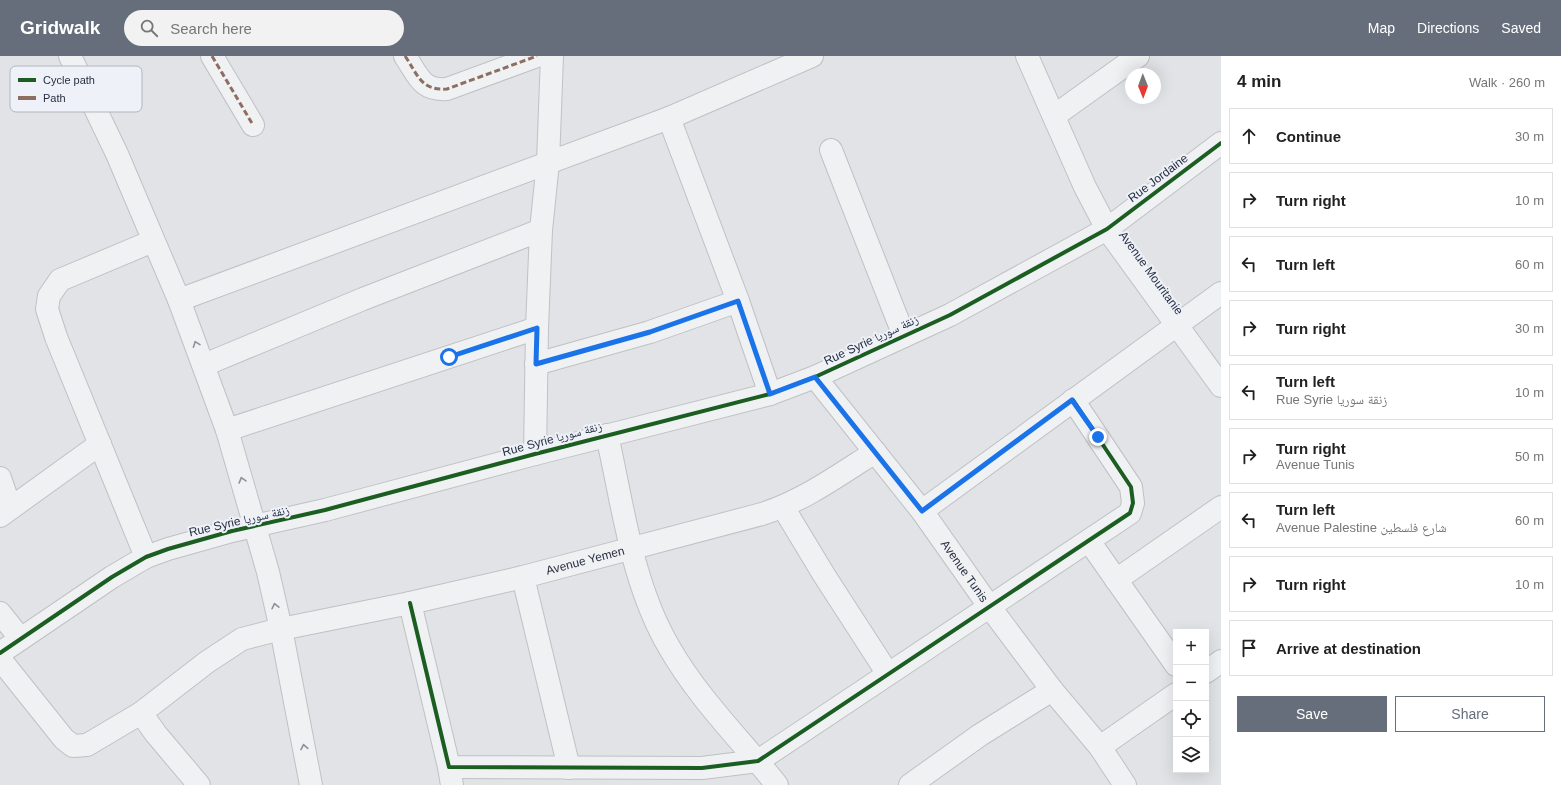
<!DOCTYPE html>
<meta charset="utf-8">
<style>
body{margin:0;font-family:Helvetica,"Noto Naskh Arabic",sans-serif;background:#f2f2f2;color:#222}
.controls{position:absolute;right:12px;bottom:12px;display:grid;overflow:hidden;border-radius:0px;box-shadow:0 4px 16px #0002}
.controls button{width:36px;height:36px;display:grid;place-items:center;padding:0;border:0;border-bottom:1px solid #e0e0e0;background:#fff;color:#222;font:20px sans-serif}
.compass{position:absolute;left:1125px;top:12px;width:36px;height:36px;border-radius:50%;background:#fff;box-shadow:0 4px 16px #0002;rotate:179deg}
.stop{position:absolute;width:12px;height:12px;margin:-9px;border:3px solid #1a73e8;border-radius:50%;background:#fff}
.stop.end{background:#1a73e8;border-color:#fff;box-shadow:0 1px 4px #0008}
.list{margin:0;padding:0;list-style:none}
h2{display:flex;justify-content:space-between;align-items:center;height:52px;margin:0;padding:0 16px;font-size:17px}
h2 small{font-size:13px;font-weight:400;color:#767676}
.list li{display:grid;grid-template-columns:26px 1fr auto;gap:12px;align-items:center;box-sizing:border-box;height:56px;margin:0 8px 8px;padding:0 8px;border:1px solid #e0e0e0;border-radius:0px}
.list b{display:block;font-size:15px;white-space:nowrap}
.list p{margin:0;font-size:13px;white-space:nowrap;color:#767676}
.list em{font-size:13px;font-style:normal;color:#767676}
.actions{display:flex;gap:8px;padding:12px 16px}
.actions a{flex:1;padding:9px 0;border:1px solid #676e7b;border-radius:0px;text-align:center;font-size:14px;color:#676e7b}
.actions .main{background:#676e7b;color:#fff}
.icon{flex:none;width:22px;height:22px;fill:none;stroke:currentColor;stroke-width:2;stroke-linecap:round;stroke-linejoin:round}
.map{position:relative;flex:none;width:1221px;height:729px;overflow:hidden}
header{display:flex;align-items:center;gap:24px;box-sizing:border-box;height:56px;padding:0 20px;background:#676e7b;color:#fff}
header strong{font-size:19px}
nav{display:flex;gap:22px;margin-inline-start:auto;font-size:14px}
.search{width:280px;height:36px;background:#f2f2f2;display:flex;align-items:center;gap:10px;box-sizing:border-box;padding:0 14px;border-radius:22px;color:#767676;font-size:15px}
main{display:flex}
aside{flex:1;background:#fff}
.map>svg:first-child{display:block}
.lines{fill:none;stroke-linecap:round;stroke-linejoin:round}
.minor-casing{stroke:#bfc1c4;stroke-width:24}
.minor{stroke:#f0f1f3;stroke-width:22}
.quiet{stroke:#8d6e63;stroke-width:3;stroke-dasharray:6 3;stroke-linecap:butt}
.cycleway-casing{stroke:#eef1f7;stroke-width:6}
.cycleway{stroke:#1b5e20;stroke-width:4}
.oneway{stroke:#8b909a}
.route{stroke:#1a73e8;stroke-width:5}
.labels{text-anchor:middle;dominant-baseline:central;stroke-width:4;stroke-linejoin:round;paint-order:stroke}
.street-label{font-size:12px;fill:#262f41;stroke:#eef1f7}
.key{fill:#eef1f7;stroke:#b2b7c0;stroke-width:1}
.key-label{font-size:11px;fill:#262f41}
</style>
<header>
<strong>Gridwalk</strong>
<div class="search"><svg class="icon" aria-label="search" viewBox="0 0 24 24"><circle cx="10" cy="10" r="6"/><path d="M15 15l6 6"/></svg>Search here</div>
<nav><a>Map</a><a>Directions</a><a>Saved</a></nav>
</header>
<main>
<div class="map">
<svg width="1221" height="729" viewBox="0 0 1221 729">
<rect width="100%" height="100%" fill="#e1e3e6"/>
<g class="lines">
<g class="minor-casing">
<g id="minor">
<path d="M70 0 117 98 179 244 227 374 268 516 281 573 311 729"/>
<path d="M212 0 253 69"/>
<path d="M405 0C418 19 421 35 447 33L537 0"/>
<path d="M1027 0 1085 131 1107 173 1221 330"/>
<path d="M1054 60 1138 0"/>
<path d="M669 62 738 245 770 338"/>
<path d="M831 94 904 280"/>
<path d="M179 244 669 62 812 0"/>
<path d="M536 308 650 276 738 245"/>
<path d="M204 309 363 243 541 174"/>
<path id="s1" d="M815 321 922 455 989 550 1052 634 1100 691 1125 729"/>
<path d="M227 374 537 272"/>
<path d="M607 379C623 450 632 528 669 591 698 642 741 684 777 729"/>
<path d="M535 398 537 272 541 174 548 106 552 0"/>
<path d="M0 422 10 451"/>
<path d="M783 451 824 519 888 618"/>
<path d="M922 455 1221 237"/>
<path d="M0 460 100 388"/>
<path d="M1089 485 1176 609"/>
<path d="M146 501 56 281 47 253 49 240 60 224 153 185"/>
<path d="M523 521 569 712"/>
<path d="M1116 524 1221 451"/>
<path d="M410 547 449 711 702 712 758 705 1130 457 1133 447 1131 431 1073 344"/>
<path d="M0 557 20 582"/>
<path d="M0 597 112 521 146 501 168 493 232 475 325 454 535 398 770 338 815 321 950 259 1107 173 1221 87"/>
<path d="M0 603 64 683 73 690 87 689 141 657"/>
<path d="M1206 616 1221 605"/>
<path d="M1100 691 1176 638"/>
<path d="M449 711 452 729"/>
<path id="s2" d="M199 729 156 678 141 657 207 606 242 583 281 573 410 547 523 521 762 458C803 445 839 419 875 396"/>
<path d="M910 729 980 679 1052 634"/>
</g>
</g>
<use href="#minor" class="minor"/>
<path class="quiet" d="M212 0 253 69
M405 0C418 19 421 35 447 33L537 0
M536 308 650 276 738 245"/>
<g class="cycleway-casing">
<path id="cycleway" d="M410 547 449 711 702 712 758 705 1130 457 1133 447 1131 431 1073 344
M0 597 112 521 146 501 168 493 232 475 325 454 535 398 770 338 815 321 950 259 1107 173 1221 87"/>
</g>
<use href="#cycleway" class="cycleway"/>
</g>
<defs><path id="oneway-chevron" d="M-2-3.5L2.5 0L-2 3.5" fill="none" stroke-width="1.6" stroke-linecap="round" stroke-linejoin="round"/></defs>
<g class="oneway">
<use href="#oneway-chevron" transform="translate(196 288) rotate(-111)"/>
<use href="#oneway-chevron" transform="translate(242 424) rotate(-106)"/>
<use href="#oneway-chevron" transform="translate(275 550) rotate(-103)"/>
<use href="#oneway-chevron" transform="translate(304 691) rotate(-101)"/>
</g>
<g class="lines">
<path class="route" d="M449 301 537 272 536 308 650 276 738 245 770 338 815 321 922 455 1072 344 1098 381"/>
</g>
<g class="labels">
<g class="street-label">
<text transform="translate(1158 122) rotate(-37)">Rue Jordaine</text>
<text transform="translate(1151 217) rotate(54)">Avenue Mouritanie</text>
<text transform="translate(871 284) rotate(-25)">Rue Syrie زنقة سوريا</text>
<text transform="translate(552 383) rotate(-15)">Rue Syrie زنقة سوريا</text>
<text transform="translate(239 465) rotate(-13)">Rue Syrie زنقة سوريا</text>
<text stroke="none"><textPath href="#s2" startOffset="570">Avenue Yemen</textPath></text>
<text stroke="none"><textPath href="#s1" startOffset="245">Avenue Tunis</textPath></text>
</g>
</g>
<rect x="10" y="10" width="132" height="46" rx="6" class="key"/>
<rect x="18" y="22" width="18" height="4" fill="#1b5e20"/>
<rect x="18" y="40" width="18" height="4" fill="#8d6e63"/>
<g class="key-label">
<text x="43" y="28">Cycle path</text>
<text x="43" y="46">Path</text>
</g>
</svg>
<div class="controls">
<button>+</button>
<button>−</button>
<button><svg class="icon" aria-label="locate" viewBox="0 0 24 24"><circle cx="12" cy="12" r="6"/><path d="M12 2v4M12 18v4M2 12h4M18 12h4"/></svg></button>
<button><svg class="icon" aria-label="layers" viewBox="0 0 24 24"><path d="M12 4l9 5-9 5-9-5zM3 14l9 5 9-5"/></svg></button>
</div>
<svg class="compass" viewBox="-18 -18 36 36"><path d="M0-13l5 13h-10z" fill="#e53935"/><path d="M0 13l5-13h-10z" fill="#767676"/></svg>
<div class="stop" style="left:449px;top:301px"></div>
<div class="stop end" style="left:1098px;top:381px"></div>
</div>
<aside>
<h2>4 min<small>Walk · 260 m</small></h2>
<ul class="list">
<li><svg class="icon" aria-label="ahead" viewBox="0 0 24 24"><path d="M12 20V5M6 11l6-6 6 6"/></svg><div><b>Continue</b></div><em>30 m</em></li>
<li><svg class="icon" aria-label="right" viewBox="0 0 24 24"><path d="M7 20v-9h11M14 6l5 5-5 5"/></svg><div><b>Turn right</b></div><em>10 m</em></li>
<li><svg class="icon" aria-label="left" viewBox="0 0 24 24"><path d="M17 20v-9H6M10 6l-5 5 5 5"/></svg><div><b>Turn left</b></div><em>60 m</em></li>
<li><svg class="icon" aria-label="right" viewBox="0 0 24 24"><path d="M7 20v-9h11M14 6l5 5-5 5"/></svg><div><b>Turn right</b></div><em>30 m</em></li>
<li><svg class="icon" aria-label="left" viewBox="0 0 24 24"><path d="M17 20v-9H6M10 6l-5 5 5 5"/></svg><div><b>Turn left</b><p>Rue Syrie زنقة سوريا</p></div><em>10 m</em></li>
<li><svg class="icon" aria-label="right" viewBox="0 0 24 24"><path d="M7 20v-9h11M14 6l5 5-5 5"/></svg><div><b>Turn right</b><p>Avenue Tunis</p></div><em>50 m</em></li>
<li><svg class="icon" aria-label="left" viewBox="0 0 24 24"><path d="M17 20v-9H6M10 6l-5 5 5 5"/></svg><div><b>Turn left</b><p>Avenue Palestine شارع فلسطين</p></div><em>60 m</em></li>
<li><svg class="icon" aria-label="right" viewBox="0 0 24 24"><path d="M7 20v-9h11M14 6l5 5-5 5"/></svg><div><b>Turn right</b></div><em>10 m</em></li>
<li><svg class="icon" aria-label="arrive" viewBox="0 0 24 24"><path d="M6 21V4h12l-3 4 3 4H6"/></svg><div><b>Arrive at destination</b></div></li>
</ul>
<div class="actions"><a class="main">Save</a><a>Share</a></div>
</aside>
</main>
